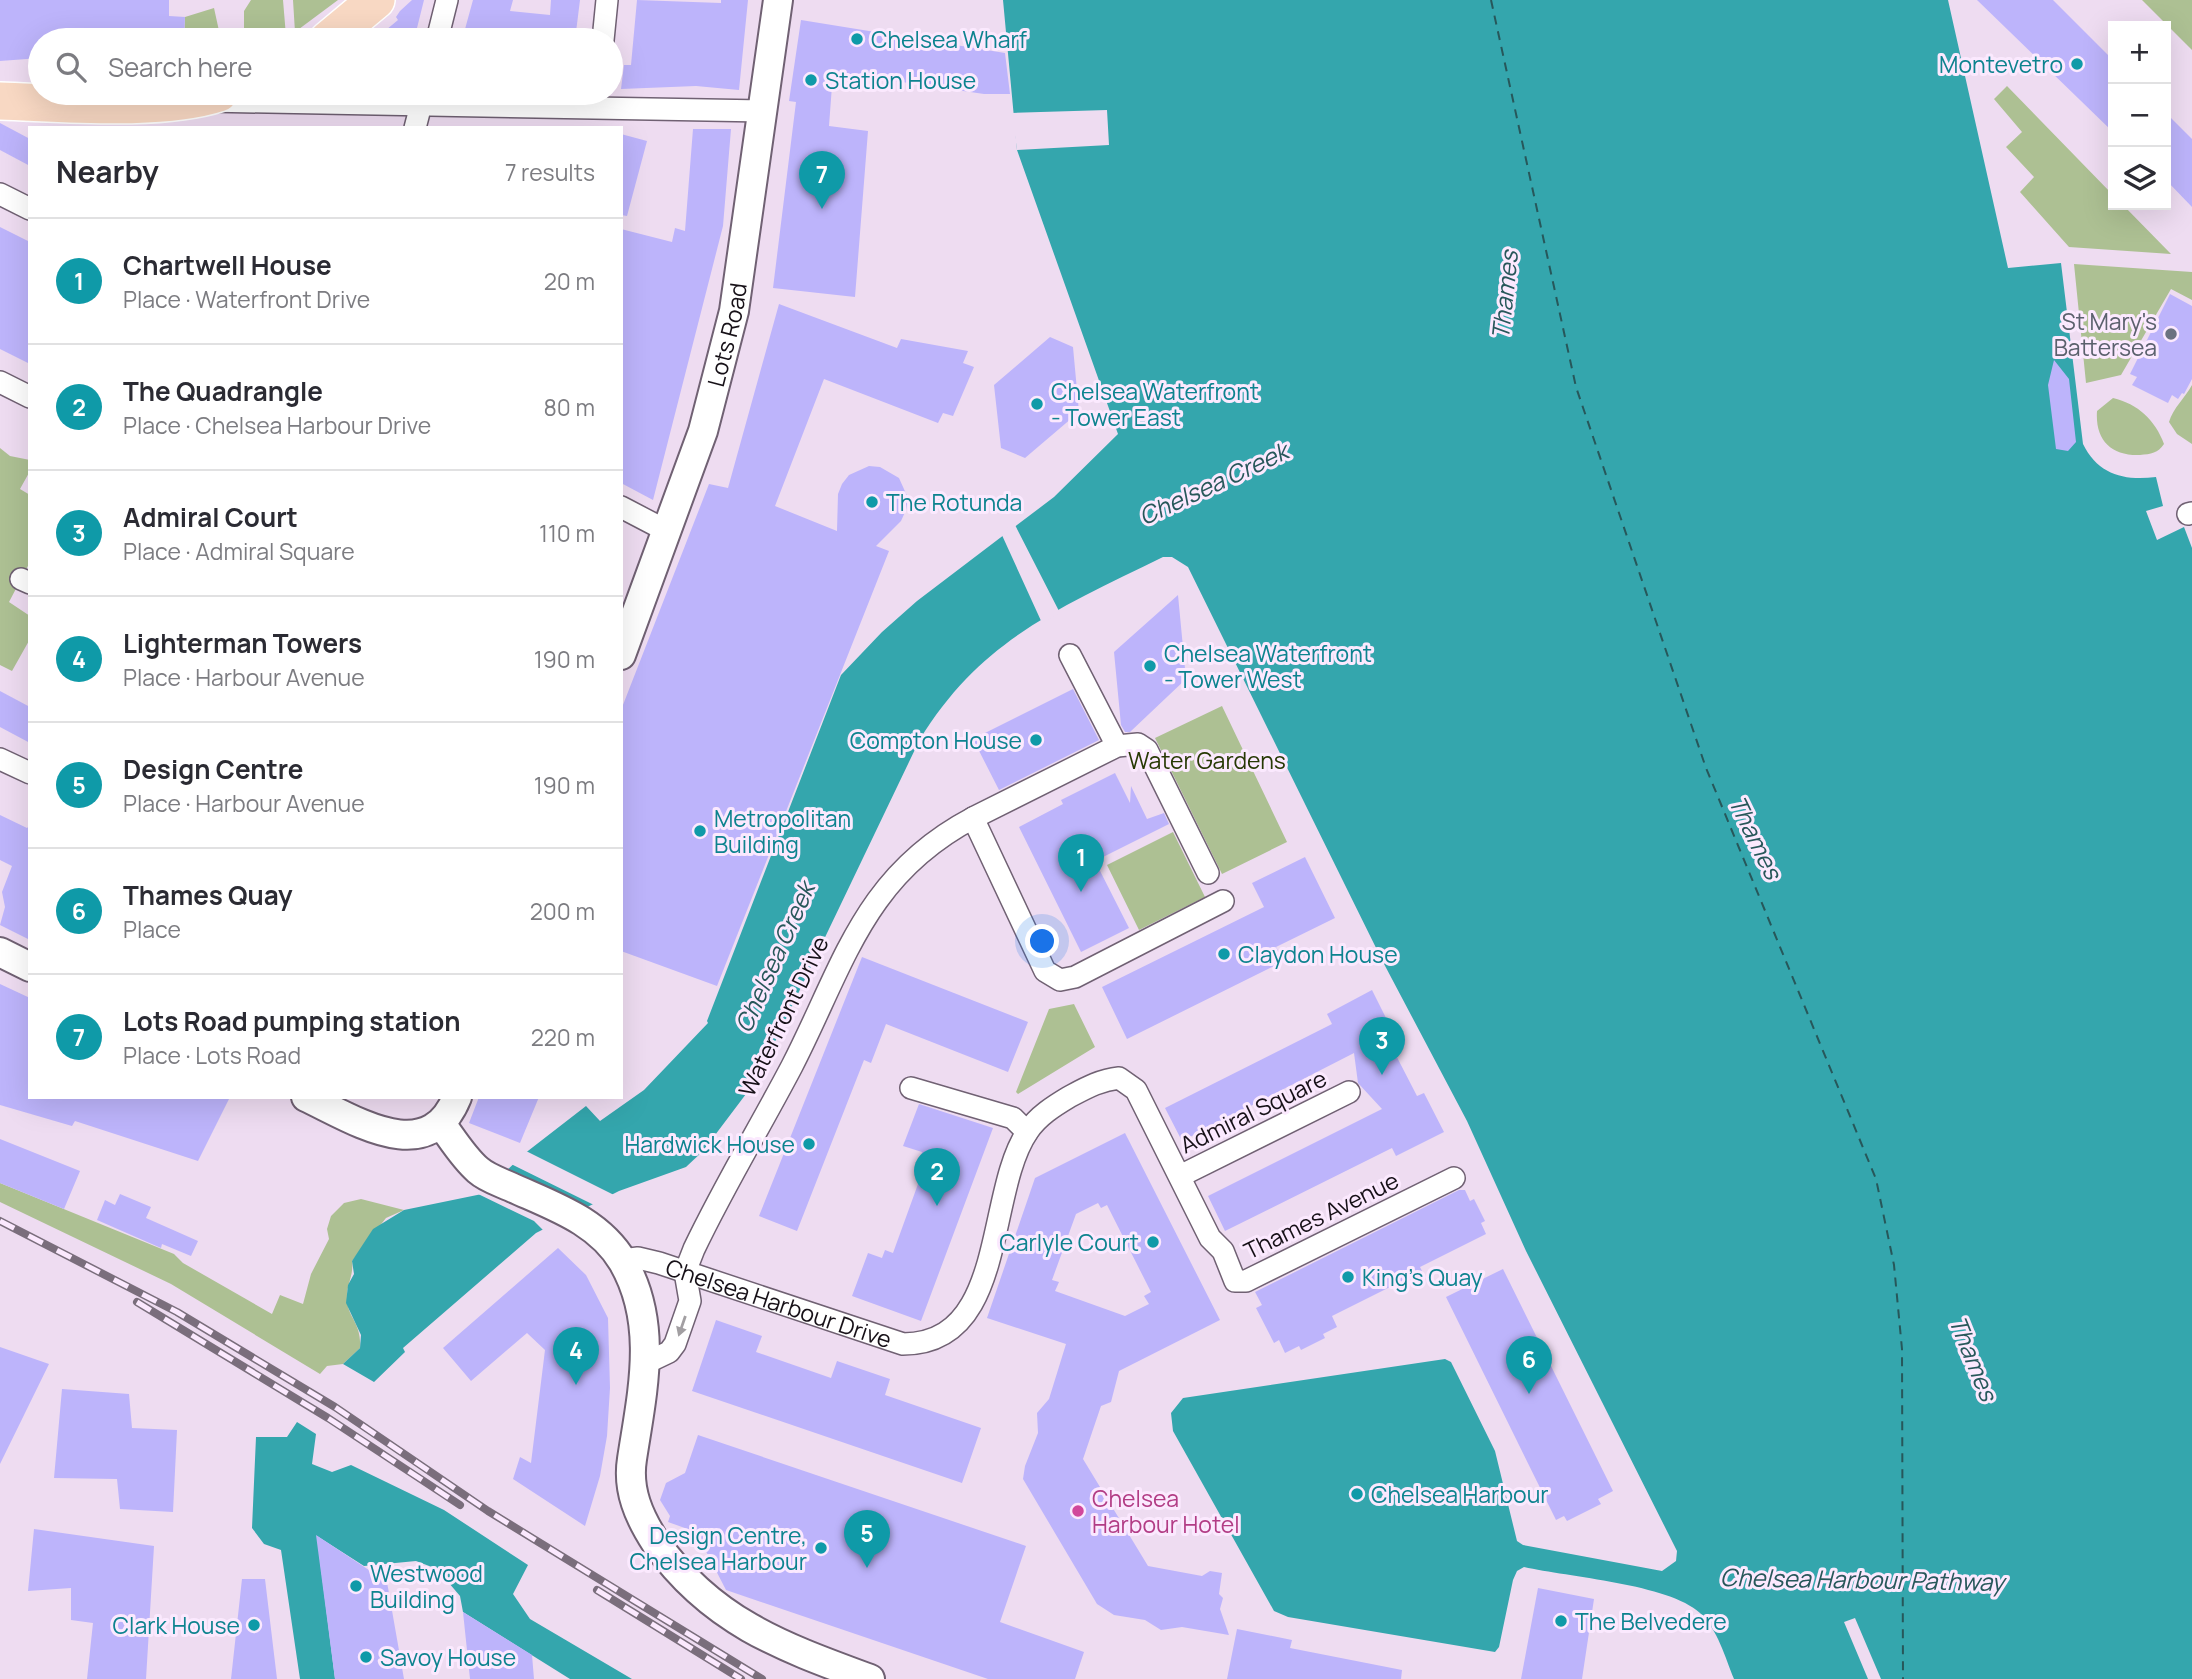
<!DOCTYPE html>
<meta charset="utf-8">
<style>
body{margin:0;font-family:Manrope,sans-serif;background:#f7f7f7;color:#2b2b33}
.controls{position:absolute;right:21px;top:21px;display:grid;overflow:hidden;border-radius:0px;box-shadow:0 7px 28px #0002}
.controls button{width:63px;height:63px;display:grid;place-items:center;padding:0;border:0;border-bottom:2px solid #e1e1e2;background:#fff;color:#2b2b33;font:35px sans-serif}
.you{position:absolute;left:1043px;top:942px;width:24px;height:24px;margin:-18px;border:5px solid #fff;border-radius:50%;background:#1a73e8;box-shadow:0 0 0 10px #1a73e833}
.badge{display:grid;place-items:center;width:46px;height:46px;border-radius:50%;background:#4353c7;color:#fff;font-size:23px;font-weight:700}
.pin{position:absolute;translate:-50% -58px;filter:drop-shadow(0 2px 4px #0008)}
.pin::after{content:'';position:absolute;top:37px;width:24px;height:21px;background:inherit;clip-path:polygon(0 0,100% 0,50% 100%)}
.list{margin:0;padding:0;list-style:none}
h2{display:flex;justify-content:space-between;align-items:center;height:91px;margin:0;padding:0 28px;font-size:30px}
h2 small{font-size:23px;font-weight:400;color:#7c7c81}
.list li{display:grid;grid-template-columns:46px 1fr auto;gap:21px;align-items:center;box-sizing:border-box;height:126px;padding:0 28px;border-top:2px solid #e1e1e2}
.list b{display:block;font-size:26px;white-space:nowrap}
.list p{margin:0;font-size:23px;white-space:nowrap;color:#7c7c81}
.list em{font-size:23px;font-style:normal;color:#7c7c81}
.icon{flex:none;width:38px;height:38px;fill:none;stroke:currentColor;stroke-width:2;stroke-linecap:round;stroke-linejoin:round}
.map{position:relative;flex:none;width:2192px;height:1679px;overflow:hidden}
.search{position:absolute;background:#fff;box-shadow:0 7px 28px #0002;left:28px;top:28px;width:595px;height:77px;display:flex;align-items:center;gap:18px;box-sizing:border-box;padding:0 24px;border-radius:38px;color:#7c7c81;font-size:26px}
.panel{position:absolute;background:#fff;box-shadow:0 7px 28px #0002;left:28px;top:126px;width:595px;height:973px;border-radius:0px}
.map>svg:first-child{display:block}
.green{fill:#adc093}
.water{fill:#34a6ad}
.pier{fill:#eedcf1}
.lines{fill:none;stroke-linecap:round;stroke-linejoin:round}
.ferry{stroke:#27575a;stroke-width:2;stroke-dasharray:9 7;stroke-linecap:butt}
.building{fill:#bdb4fb;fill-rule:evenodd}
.minor-casing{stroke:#706173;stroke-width:24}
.tertiary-casing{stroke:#706173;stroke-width:32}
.trunk-casing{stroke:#fff;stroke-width:40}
.minor{stroke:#fff;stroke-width:21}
.tertiary{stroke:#fff;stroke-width:28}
.trunk{stroke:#f8d8c3;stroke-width:37}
.rail-casing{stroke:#7a6e7c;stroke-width:8}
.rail{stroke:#fbe9fe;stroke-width:5;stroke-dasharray:16;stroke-linecap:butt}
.oneway{fill:#a29fa2}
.culture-dot{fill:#0f9aa8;stroke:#fbe9fe;stroke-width:2.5}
.worship-dot{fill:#6b7280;stroke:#fbe9fe;stroke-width:2.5}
.hotel-dot{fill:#d1479c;stroke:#fbe9fe;stroke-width:2.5}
.labels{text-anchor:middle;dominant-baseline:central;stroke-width:6;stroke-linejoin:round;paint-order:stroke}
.culture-label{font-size:23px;fill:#0d838f;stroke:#fbe9fe;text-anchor:start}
.worship-label{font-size:23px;fill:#5b616d;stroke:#fbe9fe;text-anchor:end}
.street-label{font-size:23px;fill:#161017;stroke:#fbe9fe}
.park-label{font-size:23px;fill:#273904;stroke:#fbe9fe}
.hotel-label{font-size:23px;fill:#b23c85;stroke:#fbe9fe;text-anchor:start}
.water-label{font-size:24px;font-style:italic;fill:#27575a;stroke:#fbe9fe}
</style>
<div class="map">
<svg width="2192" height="1679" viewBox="0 0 2192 1679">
<rect width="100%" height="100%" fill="#eedcf1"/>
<path class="green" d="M251 0H283L286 36 275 40H244V11Z
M293 0H338L295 32Z
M2142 0H2192V50Z
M214 8 221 40H184L185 17Z
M2007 86 2113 195V205H2123L2171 254 2069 247 2020 192 2034 177 2006 147 2022 132 1994 99Z
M2074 264 2192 272V300L2171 289 2121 375 2086 383Z
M2192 385V444L2177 434 2169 422C2173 408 2185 398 2192 385Z
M2113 398C2138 404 2155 420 2164 444 2158 453 2151 454 2140 455 2111 456 2095 440 2097 411Z
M0 448 10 456 30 460V471L20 489 30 495V562L9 602 30 616V639L12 671 0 665Z
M1222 706 1287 842 1222 874 1155 738Z
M1173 832 1205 897 1139 930 1107 865Z
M1074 1004 1095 1047 1018 1094 1016 1092 1049 1009Z
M0 1183 174 1254 183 1263 272 1314 280 1295 303 1304 311 1274 329 1239 327 1229 331 1216 344 1203 361 1199 404 1210 386 1218 352 1261C354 1276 346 1285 347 1299 347 1317 362 1323 360 1348L343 1364 327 1366 320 1374 171 1284 0 1202Z"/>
<path class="water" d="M1003 0H1948L2008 268 2061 263 2083 444C2098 475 2125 481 2156 477L2163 506 2146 511 2157 540 2184 527 2192 548V1679H1734C1725 1657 1718 1630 1700 1613 1669 1584 1568 1577 1524 1567L1517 1571 1513 1580 1499 1647 1495 1652 1288 1617 1274 1611 1173 1431 1171 1413 1183 1398 1445 1359 1451 1362 1495 1451 1517 1541 1523 1545 1662 1571 1676 1561 1677 1551 1526 1251 1467 1121 1383 962 1188 567 1172 557H1163C1062 607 982 638 920 739L772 1048 749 1090 703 1151 686 1167 619 1191 536 1233 403 1348 405 1352 374 1382 343 1364 360 1348 361 1335 346 1303 348 1285 354 1274 352 1261 373 1229 404 1210 482 1194 524 1154 586 1106 600 1121 644 1090 708 1023 707 1021 841 675 882 632 917 601 1054 497 1118 434 1017 150Z
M297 1422 316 1434 312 1464 332 1472 351 1465 444 1510 528 1565 513 1594 530 1619 632 1679H570L463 1612 460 1596 437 1569 416 1561 364 1566 317 1536 335 1679H300L281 1550 264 1544 252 1528 256 1437H287Z"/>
<path class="pier" d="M1107 110 1109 145 1017 150 1012 113Z
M1014 523 1060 613 1042 623 1001 533Z
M524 1150 616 1196 596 1206 509 1163Z
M501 1171 517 1179 590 1209 545 1232 534 1221 474 1192 480 1190Z
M1855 1618 1881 1679H1868L1844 1622Z"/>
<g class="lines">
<path class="ferry" d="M1491 0 1576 387 1706 768 1876 1179 1894 1265 1902 1349 1903 1679"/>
</g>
<path class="building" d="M0 0H169V16L185 17 184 40H40V58L0 61Z
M412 0H424L414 40H374L398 20 396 17 400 11Z
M473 0H513L510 11 550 15 551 0H580L575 40H462Z
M637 0 721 3V0H748L739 90 696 86 621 89 624 65H631Z
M1977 0H2053L2113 60V132Z
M801 20 1005 53 1010 94H984L833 72 829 126 868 131 855 297 773 288 796 102 789 101Z
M2166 113 2192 139V207L2166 180Z
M0 123 30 139V166L0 150Z
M693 129H731L723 226 653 500 621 483V229L672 242 675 228 685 231Z
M621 134 647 141 627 216 621 215Z
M0 227 30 242V364L0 349Z
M2170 294 2192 306V379L2184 394 2182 393 2178 399 2172 395 2168 403 2132 385 2137 377 2130 374Z
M779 304 897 348 901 339 968 351 963 363 974 367 953 416 943 413 938 423 824 379 775 506 837 531 838 494 842 484 849 475 869 466 880 467 899 478 908 498 906 510 901 521 876 546 889 551 717 986 621 951V710L709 484 728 488Z
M1050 337 1073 347 1079 412 1025 458 1001 448 994 385Z
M2054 360 2069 379 2076 442 2068 451 2056 449 2048 385Z
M1178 595 1186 679 1130 732H1125L1121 725 1114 652Z
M1073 689 1099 740 999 790 973 739Z
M0 691 30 707V743L0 727Z
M1115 773 1130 803 1131 786 1147 819 1164 813 1169 824 1095 861 1129 928 1081 952 1019 827 1063 804 1061 800Z
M0 815 27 828 30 825V940L0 925 5 907 2 892 12 866 0 860Z
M1305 857 1335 918 1276 947 1284 961 1127 1039 1102 987 1264 907 1252 883Z
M862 957 1028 1022 1008 1072 886 1024 871 1063 864 1060 797 1231 759 1216Z
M0 984 30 998V1097H230L198 1161 75 1121 72 1126 0 1105Z
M1372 990 1393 1032 1386 1036 1417 1096 1424 1093 1444 1132 1396 1156 1392 1148 1225 1231 1208 1196 1382 1109 1358 1083 1354 1053 1182 1141 1165 1108 1332 1024 1327 1014Z
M479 1097H539L520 1143 469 1123Z
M919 1104 993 1128 921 1321 852 1296 868 1253 882 1258 885 1250 893 1253 926 1162 920 1159 922 1152 903 1146Z
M1125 1133 1220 1320 1119 1371 1111 1402 1101 1406 1083 1459 1148 1566 1202 1576 1210 1571 1222 1573 1219 1594 1223 1598 1220 1609 1229 1635 1182 1627 1161 1630 1145 1620 1114 1615 1097 1604 1023 1479 1025 1466 1038 1433 1037 1413 1049 1399 1066 1344 987 1318 1035 1178ZM1098 1203 1101 1208 1107 1205 1151 1292 1144 1296 1149 1304 1125 1316 1055 1291 1059 1282 1052 1280 1076 1214Z
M0 1139 80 1171 64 1209 0 1183Z
M1459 1190H1465L1470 1201 1474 1199 1485 1221 1481 1223 1486 1234 1420 1267 1422 1271 1332 1316 1337 1327 1323 1334 1325 1338 1301 1350 1299 1346 1285 1353 1279 1340 1274 1343 1256 1308 1262 1305 1255 1292Z
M120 1194 151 1207 146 1218 198 1241 191 1256 162 1244 161 1248 97 1220 105 1200 115 1205Z
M558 1248 586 1275 608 1318 610 1388 607 1436 600 1476 585 1526 513 1479 520 1457 531 1463 545 1350 527 1333 471 1381 443 1348Z
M1503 1269 1613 1491 1598 1499 1601 1504 1567 1521 1564 1516 1556 1520 1446 1297Z
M716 1320 762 1336 756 1352 831 1378 837 1361 890 1379 885 1395 981 1428 962 1483 692 1391Z
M0 1347 49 1364 0 1464Z
M62 1389 129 1394 132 1428 177 1430 173 1512 120 1509 117 1479 54 1478Z
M698 1435 1026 1546 1000 1622 1084 1652 1075 1679H988L726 1590 696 1532 668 1522 670 1516 660 1500 666 1483 685 1473Z
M34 1529 154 1546 146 1679H87L93 1623 71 1620V1588L28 1591Z
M316 1535 387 1582 404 1679H335Z
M242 1579H265L277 1679H231Z
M1538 1588 1594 1599 1582 1679H1521Z
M463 1612 532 1655 534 1679H470Z
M1237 1629 1292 1640 1290 1648 1402 1670 1401 1679H1227Z"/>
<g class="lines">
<g class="minor-casing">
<g id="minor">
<path d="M437 40 447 0"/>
<path d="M603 40 607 0"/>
<path d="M207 101 764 111"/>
<path d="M415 128 424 93"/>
<path d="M0 194 30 209"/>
<path d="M0 382 30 397"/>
<path d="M621 507 665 530"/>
<path d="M2188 514 2192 513"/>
<path d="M21 579 30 583"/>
<path d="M1070 655 1117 746"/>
<path d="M0 759 30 773"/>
<path d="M973 818 1117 746 1138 744 1147 750 1208 873"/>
<path d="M911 1088 1013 1118 1027 1132"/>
<path d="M1180 1176 1349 1092"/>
<path id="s1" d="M622 1260 638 1258 659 1263 903 1344C1008 1344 985 1193 1028 1131 1038 1116 1054 1106 1069 1097 1086 1088 1100 1080 1119 1078L1136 1090 1210 1238 1223 1251 1235 1281H1246L1454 1178"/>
<path d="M646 1363 669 1352 675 1344 690 1301 685 1272 694 1249C724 1186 760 1127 792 1066 844 965 863 876 973 818L1045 971 1060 980 1075 977 1223 901"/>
</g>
</g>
<g class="tertiary-casing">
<g id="tertiary">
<path id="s2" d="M621 655 703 431 734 311 778 0"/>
<path d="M0 952 30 967"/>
<path d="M306 1097C355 1120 428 1169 457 1097"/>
<path d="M442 1125C453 1140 464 1158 478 1170 487 1178 500 1182 511 1187 553 1206 599 1221 623 1262 659 1324 642 1393 632 1459 627 1490 639 1517 656 1543 712 1622 783 1647 870 1679"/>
</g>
</g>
<g class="trunk-casing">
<path id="trunk" d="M328 40 376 0
M0 101C63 103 161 112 219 93"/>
</g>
<use href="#minor" class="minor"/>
<use href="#tertiary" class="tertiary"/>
<use href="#trunk" class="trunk"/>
<g class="rail-casing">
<path id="rail" d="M0 1221 177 1312 335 1407 488 1511 762 1679
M137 1302 328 1418 460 1505
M597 1590 741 1679"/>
</g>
<use href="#rail" class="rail"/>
</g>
<defs><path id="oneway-solid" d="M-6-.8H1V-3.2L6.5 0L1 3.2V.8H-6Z" transform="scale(1.75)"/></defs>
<use class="oneway" href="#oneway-solid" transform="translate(682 1326) rotate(109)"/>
<g class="culture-dot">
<circle cx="857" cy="39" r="7"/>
<circle cx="2077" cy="64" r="7"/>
<circle cx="811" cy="80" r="7"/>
<circle cx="1037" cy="404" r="7"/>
<circle cx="872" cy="502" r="7"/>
<circle cx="1150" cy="666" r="7"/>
<circle cx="1036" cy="740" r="7"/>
<circle cx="700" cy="831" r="7"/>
<circle cx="1224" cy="954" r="7"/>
<circle cx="809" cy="1144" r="7"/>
<circle cx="1153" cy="1242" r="7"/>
<circle cx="1348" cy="1277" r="7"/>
<circle cx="1357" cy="1494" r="7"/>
<circle cx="821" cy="1548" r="7"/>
<circle cx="356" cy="1586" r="7"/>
<circle cx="1561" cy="1621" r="7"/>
<circle cx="254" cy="1625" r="7"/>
<circle cx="366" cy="1657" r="7"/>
</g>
<circle class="worship-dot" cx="2171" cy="334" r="7"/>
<circle class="hotel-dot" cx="1078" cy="1511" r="7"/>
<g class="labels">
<g class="culture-label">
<text x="871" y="39">Chelsea Wharf</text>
<text x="2063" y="64" text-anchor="end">Montevetro</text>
<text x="825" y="80">Station House</text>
<text x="1051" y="391">Chelsea Waterfront<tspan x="1051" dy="26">- Tower East</tspan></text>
<text x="886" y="502">The Rotunda</text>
<text x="1164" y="653">Chelsea Waterfront<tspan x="1164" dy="26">- Tower West</tspan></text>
<text x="1022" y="740" text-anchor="end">Compton House</text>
<text x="714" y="818">Metropolitan<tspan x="714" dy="26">Building</tspan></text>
<text x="1238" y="954">Claydon House</text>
<text x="795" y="1144" text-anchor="end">Hardwick House</text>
<text x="1139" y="1242" text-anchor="end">Carlyle Court</text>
<text x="1362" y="1277">King's Quay</text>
<text x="1371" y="1494">Chelsea Harbour</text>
<text x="807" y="1535" text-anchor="end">Design Centre,<tspan x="807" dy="26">Chelsea Harbour</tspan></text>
<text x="370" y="1573">Westwood<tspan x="370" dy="26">Building</tspan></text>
<text x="1575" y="1621">The Belvedere</text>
<text x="240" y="1625" text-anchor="end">Clark House</text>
<text x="380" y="1657">Savoy House</text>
</g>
<g class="worship-label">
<text x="2157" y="321">St Mary's<tspan x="2157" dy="26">Battersea</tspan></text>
</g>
<g class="street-label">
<text stroke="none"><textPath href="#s2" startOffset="338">Lots Road</textPath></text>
<text transform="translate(783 1016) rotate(-64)">Waterfront Drive</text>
<text transform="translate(1253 1111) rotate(-26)">Admiral Square</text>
<text transform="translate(1321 1215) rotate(-26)">Thames Avenue</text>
<text stroke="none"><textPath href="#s1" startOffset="164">Chelsea Harbour Drive</textPath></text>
</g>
<g class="park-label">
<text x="1207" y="760">Water Gardens</text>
</g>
<g class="hotel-label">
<text x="1092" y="1498">Chelsea<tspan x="1092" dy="26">Harbour Hotel</tspan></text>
</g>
<g class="water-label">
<text transform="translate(1504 295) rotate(-84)">Thames</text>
<text transform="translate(1213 483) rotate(-25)">Chelsea Creek</text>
<text transform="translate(1756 837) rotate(64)">Thames</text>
<text transform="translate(774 957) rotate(-66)">Chelsea Creek</text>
<text transform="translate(1974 1358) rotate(68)">Thames</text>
<text transform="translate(1862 1579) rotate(1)">Chelsea Harbour Pathway</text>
</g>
</g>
</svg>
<div class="controls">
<button>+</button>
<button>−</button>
<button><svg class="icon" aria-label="layers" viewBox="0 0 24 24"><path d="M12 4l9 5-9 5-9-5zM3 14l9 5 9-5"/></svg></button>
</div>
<div class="you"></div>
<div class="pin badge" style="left:1081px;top:892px;background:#0f9aa8">1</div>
<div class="pin badge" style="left:937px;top:1206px;background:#0f9aa8">2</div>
<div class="pin badge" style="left:1382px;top:1075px;background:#0f9aa8">3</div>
<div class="pin badge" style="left:576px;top:1385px;background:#0f9aa8">4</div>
<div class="pin badge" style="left:867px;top:1568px;background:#0f9aa8">5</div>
<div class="pin badge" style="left:1529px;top:1394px;background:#0f9aa8">6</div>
<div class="pin badge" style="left:822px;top:209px;background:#0f9aa8">7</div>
<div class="search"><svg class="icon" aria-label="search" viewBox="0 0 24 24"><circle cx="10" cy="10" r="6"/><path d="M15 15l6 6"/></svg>Search here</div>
<section class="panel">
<h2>Nearby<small>7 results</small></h2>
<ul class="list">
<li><span class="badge" style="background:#0f9aa8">1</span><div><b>Chartwell House</b><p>Place · Waterfront Drive</p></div><em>20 m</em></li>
<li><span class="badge" style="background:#0f9aa8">2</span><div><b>The Quadrangle</b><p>Place · Chelsea Harbour Drive</p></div><em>80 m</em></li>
<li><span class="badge" style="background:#0f9aa8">3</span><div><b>Admiral Court</b><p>Place · Admiral Square</p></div><em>110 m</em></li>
<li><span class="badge" style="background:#0f9aa8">4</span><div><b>Lighterman Towers</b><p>Place · Harbour Avenue</p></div><em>190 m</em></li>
<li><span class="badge" style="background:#0f9aa8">5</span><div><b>Design Centre</b><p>Place · Harbour Avenue</p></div><em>190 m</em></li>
<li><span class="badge" style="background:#0f9aa8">6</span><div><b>Thames Quay</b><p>Place</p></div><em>200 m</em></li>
<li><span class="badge" style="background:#0f9aa8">7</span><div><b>Lots Road pumping station</b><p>Place · Lots Road</p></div><em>220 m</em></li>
</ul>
</section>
</div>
